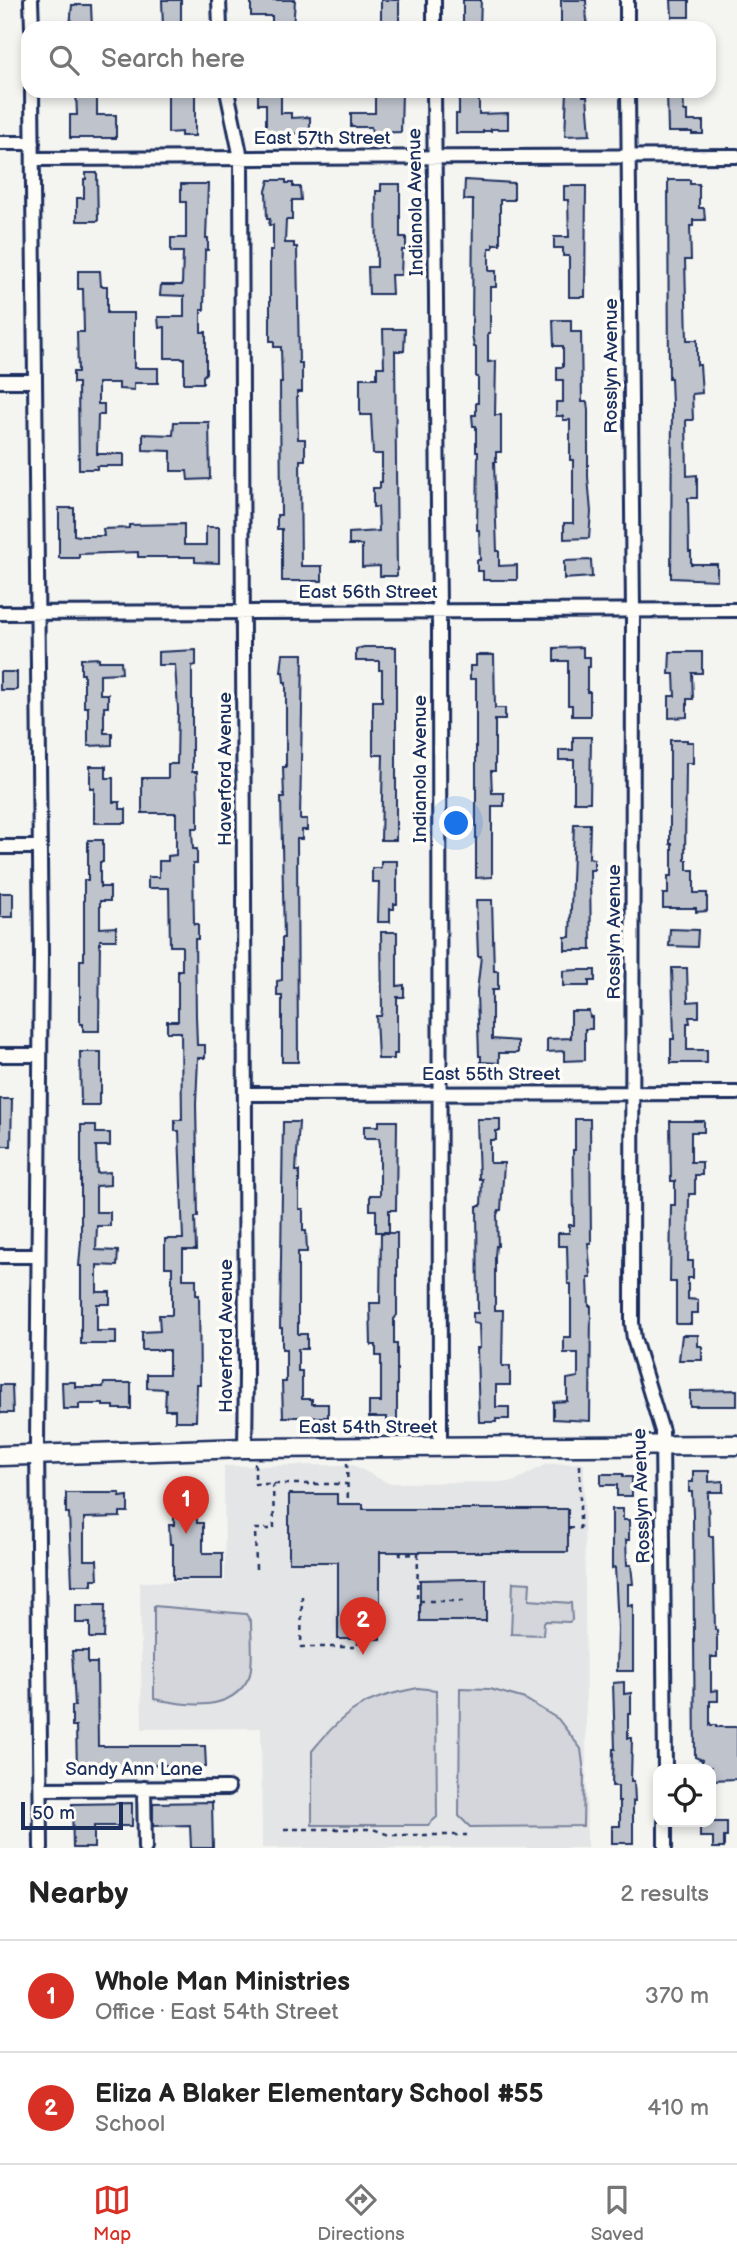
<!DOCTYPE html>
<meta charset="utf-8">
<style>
body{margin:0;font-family:"Balsamiq Sans",sans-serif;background:#f6f6f6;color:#222}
.controls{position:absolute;right:21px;bottom:21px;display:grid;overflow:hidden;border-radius:14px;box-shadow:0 4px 10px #0003}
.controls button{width:63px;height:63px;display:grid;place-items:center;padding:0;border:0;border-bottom:2px solid #e0e0e0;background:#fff;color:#222;font:35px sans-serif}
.scale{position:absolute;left:21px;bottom:18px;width:102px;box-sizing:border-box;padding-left:7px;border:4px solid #1b2f5e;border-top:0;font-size:19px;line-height:24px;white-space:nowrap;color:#1b2f5e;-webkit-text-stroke:5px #fdfcf7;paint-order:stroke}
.you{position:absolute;left:457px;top:824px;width:24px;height:24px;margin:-18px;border:5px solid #fff;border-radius:50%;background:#1a73e8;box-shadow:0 0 0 10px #1a73e833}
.badge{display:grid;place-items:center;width:46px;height:46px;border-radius:50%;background:#d93025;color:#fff;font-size:23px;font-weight:700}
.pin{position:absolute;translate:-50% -58px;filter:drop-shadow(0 2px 4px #0008)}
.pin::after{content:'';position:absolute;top:37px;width:24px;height:21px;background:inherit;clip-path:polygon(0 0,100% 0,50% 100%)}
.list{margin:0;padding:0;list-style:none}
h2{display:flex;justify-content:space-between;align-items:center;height:91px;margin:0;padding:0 28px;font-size:30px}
h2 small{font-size:23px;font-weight:400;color:#767676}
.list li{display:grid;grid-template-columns:46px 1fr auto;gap:21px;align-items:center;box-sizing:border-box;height:112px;padding:0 28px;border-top:2px solid #e0e0e0}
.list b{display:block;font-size:26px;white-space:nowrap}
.list p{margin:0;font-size:23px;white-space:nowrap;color:#767676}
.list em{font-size:23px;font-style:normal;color:#767676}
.icon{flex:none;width:38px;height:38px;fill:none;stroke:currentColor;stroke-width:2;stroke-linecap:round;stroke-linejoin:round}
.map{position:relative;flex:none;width:737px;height:1848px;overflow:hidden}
.search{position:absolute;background:#fff;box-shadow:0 4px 10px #0003;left:21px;right:21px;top:21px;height:77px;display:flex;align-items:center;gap:18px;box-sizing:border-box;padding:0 24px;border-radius:21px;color:#767676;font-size:26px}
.sheet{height:315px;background:#fff}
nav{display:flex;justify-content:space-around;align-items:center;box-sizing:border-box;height:98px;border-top:2px solid #e0e0e0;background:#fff;font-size:19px;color:#767676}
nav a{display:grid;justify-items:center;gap:4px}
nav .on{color:#d93025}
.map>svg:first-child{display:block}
.built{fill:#e4e5e6}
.green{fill:#d4d6db;stroke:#78829c;stroke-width:2}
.building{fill:#bfc3cc;stroke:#1b2f5e;stroke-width:2}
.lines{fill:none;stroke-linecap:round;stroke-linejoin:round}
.street-casing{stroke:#1b2f5e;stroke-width:18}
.secondary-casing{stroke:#1b2f5e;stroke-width:23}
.path{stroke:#1b2f5e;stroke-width:2.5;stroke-dasharray:5 5;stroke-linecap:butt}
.street{stroke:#fdfcf7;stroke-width:12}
.secondary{stroke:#fdfcf7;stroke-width:18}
.labels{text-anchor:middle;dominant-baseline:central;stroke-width:7;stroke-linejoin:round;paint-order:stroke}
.street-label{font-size:19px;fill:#1b2f5e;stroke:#fdfcf7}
</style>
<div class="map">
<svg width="737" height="1848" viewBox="0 0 737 1848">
<rect width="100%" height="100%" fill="#f4f4f1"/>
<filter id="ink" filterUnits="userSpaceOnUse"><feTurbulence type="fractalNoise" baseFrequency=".0143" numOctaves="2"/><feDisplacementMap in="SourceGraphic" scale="14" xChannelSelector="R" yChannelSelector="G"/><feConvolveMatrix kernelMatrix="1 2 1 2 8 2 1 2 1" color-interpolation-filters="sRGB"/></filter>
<g filter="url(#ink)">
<path class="built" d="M584 1463 587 1848H262L261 1728 142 1729 140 1582 225 1581 224 1466 353 1465 388 1483 513 1482 546 1464Z"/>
<path class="green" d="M513 1582 530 1583 529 1600 571 1603 572 1620 569 1622 546 1621 544 1623 543 1635 511 1634Z
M154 1606 246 1614 251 1622C251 1635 254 1667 249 1677 231 1714 186 1705 154 1699Z
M418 1688 436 1690 437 1817 428 1825H312V1751C346 1709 364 1698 418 1688Z
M460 1688 490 1689 525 1699 558 1719 581 1749 584 1772 583 1826 470 1827 459 1816Z"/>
<path class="building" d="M162 0H181V28H163Z
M265 0H295L293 28H272V16H251V1Z
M381 0H399V28H381Z
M463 0H481L480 28H463Z
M561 0H586L587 28H561Z
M671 0H689V17H672Z
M72 5H91L92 28 70 27Z
M76 91H89V94H97V115H116V138H70V115H77Z
M168 91H195V136H181V132L168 133Z
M258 91H281V113H291V118L310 117V133L266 135V104H258Z
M375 91H402L401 132 372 133 371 127H351V113H375Z
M459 91H479V114L508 113V129H491V131H483V133H456V114H459Z
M567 91H583V96H587L590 135 565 136Z
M667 91H683L684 111H687V121H703V134H692V132H668Z
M86 173H97L98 221H77V198H84V179H86Z
M269 180H286V183H293V187H300L301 200H292V220H286L285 243H294V247H297L299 363H302V392H297L298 439H305V460H300L301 566H322V581H282V529H277V515H281L280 383H282L281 347H274V341H270V250H273V225H269L270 219H267L266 191Z
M465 180 514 183V200H500V244H493V248H489V271H496V287H490V333H488V362L496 361 495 415H501V452H496V462H494L497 551H499V566L517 565V580H483V571H477V560H480L479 530H477L478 452H476V426H473L472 415H476V403H478V377H476V347H474L472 335 473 200H464Z
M668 180H690V184H699V208H704L705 220H693V226H690L691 260H685L687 340H697V365H700L702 393 692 394 693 420H686L687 476 697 475V498H688L689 552H691V564H717V580L671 578 672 404 671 378H669Z
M181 184H208L206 238H208V250H205L204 310H201V332H206V373L203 376V383H184V358H165V327L159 328 158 317H184V296L160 295 161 285H182L183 252H171V238H186V202H181Z
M381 184H400V237H406V250H402L401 275H391L392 294H369L368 267H377L376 191H381Z
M564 186H586L585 297H569V256H563V248H554V237H569L568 200H564Z
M78 271H100L101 286H107V313H134V368H158V383H134V390L119 389V383H98V404H104V415H98L97 454H124V466H97V469H79L78 383H73V372H78L77 332H84L83 289H78Z
M553 320H571V332H581L582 402H587L588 410V477L591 512 589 538 564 539V523H573V460H570V420H563V416H556V402H563V380H557V367H563V346H554Z
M383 329H405L404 351H395L397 576H380V566L362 567V545H349V533L379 531 378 507H373V488H380V482H382V454H373L371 415H360V378H377V367H384Z
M174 422H209L210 479 188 480 187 471H171V451L143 450V434L173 435Z
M59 508H74V535L79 536H104L103 529 129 528V525L184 524V545H206V527H219V563L195 562V557H138V552L79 554V558H59Z
M591 560 592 577 564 579V561Z
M364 647H396V840H381L383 755H373V701H382V670H379V661H356V649Z
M583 647V657H590V667H587V692H590V716H572V705H568V661H554V648Z
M196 650V665L192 666V772H197L198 806V828H192L193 849H197V864H193L194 924H198V939H195L196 1016 197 1045H205V1058H198L196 1104 198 1217H195L196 1250H183V1279H196V1295H199L200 1384H197L196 1421H175V1410H165L166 1389 147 1388V1374H169V1350H142V1332L160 1331 159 1315H172V1267H165V1239H183L179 1131H175V1120H182L181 1032H167V1021H178V970H182V946H170L169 888H148V877H159V861H168V856L176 855V813H142V778H168V764H177L178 709 175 665H158V652Z
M670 652H702V673H692L693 699H687V717L669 718V696H675L674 674H669Z
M283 654H303L300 819H307V830H302V839H297L298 1062H282V996H277V981L282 980V938H284L281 798H284L283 767H286V682H284L283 672H281Z
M476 655H494L495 708H505V720H495V771H491L492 793H504V806H492V877L476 878V679H470V666H476Z
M99 658V661H121L122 673 100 674V694H108V707H104V733H112V745L88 746V707H84V674H81V659Z
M0 672H17V690H0Z
M573 737H591L590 802H574V760H559V750H573Z
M670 740H687V742H693V763H686L685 860H687V870H694V893H707V911L696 912V908H663V894H668V876H672V844H670Z
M90 766H106V778H113V802H120V809H126V823H94V788H90Z
M574 824H590L589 858 594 859V870H590L591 950H565V937H570Z
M88 840H103V862H100V887H110V901H100V928L116 927V940H100L99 1031H83V1024H80V960H84V880H88Z
M381 861H397V904H394V909H390V922H378L379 882H372V868H381Z
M0 893H13V917H0Z
M476 900H492L494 971H498V990H492V1039L518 1041V1053H499V1063L481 1062V1056H479L477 992 481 956H478Z
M670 929 698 930 697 947 669 946Z
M381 932H397V986L404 985V997H397V1054H394V1059H378L376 1016H381L382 1010Z
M672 968H687L688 1002 699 1001V1017H689L690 1023H687V1050H707V1063H671V1039H674Z
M578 970H595V981H589V986H563V971Z
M571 1011H589L590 1017H592V1029H585V1060L564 1061V1051L547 1052V1039L571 1038Z
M80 1052H101V1093H99V1105H81Z
M0 1099H12L11 1146H0Z
M477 1119H500V1131H496V1140H490V1163H504L501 1210H499L497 1215 498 1246H496L495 1256V1310H503L502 1366H510V1385H496V1407H509V1419H496V1422H479L477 1348H480L479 1324 473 1323V1313H478L477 1206H481L482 1179H479Z
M575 1119H590L591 1243H588L591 1278H588L589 1306H591L590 1421 553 1419V1402L567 1401V1379L578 1377V1353H564V1337H571V1284H568L567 1246H558V1233H569V1225H574L573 1150H575Z
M379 1121H397L396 1210H389V1232H376V1210H370V1195H380V1144L379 1138H364V1126H379Z
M670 1121H704V1132H691V1162H702V1175H695V1194H689L688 1261H693V1278H688V1299L698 1300V1313H691V1324H676V1282H670L671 1205H675V1181H671Z
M283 1122H299L296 1171H299V1209H303V1231H306L307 1252H298V1334H307V1349H298V1371H302V1399H312V1404H328V1417H283L282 1382H286V1349H282V1328H280Z
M81 1125H96V1133H110V1146H96L97 1173 110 1172V1185L96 1186V1212H110V1226H97L96 1250 118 1251 117 1266 97 1265V1292H110V1304H97V1331H116V1344H81V1266H79L81 1242Z
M381 1233H397V1315L394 1319V1344H397V1422H387V1417H369V1402H381V1356H376V1345H371L370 1303H380Z
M682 1335H698V1346H702V1360H679Z
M62 1382H75V1387H103L104 1383H131V1409H114V1406H103V1404H79V1409H63Z
M0 1385H12L13 1413H0Z
M737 1390V1406H690V1391Z
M693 1471H709V1482L723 1481V1492H709L708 1495 709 1536H713L715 1630H717V1657H711V1691L718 1690V1701H710V1725H716V1727H737V1779L711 1780V1767L702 1768V1760L695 1757 693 1515 692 1492H689V1482H693Z
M601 1474H623V1477H632V1496H617V1485H601Z
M66 1493H120V1497L128 1496V1512H120V1517L84 1518V1560H97L98 1579H92V1585H72L69 1513H66Z
M174 1493H196L197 1523H203V1553H222V1579H173V1544H170L169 1525H174Z
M289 1494H337V1504H363V1509H568V1552H380V1639H338V1562H289Z
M612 1509H623V1520H629V1540H626L627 1565H631L633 1584H628V1606L633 1605V1671H617L618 1629 615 1567 612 1568Z
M468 1579H486V1621H420V1580Z
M76 1605H105L104 1638H90V1623H76Z
M72 1651H88V1663H97L98 1746H205L206 1767 180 1768V1765L108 1766 102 1768 77 1769 76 1726H72V1706H75Z
M624 1682V1694L631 1693V1714H628V1738H632L631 1781H634L635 1801H633V1843H612V1826H620V1801H618V1786H612L613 1749H615L613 1683Z
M212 1802 213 1848H191L190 1825 153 1826V1803Z
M132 1803V1826H94V1848H73L72 1804Z
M700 1822H727V1837H724V1848H713V1837H700Z"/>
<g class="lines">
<g class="street-casing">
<path id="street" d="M31 0 32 28
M219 0 220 28
M434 0V28
M627 0V28
M32 91 41 954 37 1443 41 1848
M227 91 241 158 246 1374 245 1448
M434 91 439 611 440 1447
M628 91 633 611 632 1323 634 1339 662 1431 665 1769
M0 143H33
M33 159 737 156
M0 381H34
M0 613 737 610
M0 847H40
M0 1055H40
M245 1094 737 1093
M0 1256H38
M144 1788 145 1848
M41 1789 228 1788
M665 1822V1848"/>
</g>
<g class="secondary-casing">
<path id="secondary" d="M0 1456 245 1448 737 1445"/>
</g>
<path class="path" d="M255 1463V1484H347
M347 1463 348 1504
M568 1528H580V1462
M400 1552V1555L418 1554 417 1601H468
M256 1569 255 1529H274L273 1484
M302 1596 301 1647H358V1639
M284 1829H373L389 1835H467"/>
<use href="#street" class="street"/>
<use href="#secondary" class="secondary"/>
</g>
</g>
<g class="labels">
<g class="street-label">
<text x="322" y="138">East 57th Street</text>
<text transform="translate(416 202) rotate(-91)">Indianola Avenue</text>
<text transform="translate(611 366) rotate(-90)">Rosslyn Avenue</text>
<text x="368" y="592">East 56th Street</text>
<text transform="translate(225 769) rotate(-90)">Haverford Avenue</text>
<text transform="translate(420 769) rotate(-90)">Indianola Avenue</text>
<text transform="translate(614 932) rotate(-90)">Rosslyn Avenue</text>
<text x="491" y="1074">East 55th Street</text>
<text transform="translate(226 1336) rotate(-90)">Haverford Avenue</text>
<text x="368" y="1427">East 54th Street</text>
<text transform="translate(642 1496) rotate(-92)">Rosslyn Avenue</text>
<text x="134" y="1769">Sandy Ann Lane</text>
</g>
</g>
</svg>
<div class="controls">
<button><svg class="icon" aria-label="locate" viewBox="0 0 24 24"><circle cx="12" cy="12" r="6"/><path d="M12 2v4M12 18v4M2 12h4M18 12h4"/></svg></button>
</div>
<div class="scale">50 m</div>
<div class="you"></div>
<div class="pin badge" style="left:186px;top:1534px">1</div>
<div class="pin badge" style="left:363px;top:1655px">2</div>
<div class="search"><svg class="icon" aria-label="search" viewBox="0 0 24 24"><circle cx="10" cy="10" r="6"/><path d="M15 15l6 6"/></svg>Search here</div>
</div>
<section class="sheet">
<h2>Nearby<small>2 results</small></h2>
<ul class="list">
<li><span class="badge">1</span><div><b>Whole Man Ministries</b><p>Office · East 54th Street</p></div><em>370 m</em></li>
<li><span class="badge">2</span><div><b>Eliza A Blaker Elementary School #55</b><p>School</p></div><em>410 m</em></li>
</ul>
</section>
<nav>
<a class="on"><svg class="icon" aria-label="map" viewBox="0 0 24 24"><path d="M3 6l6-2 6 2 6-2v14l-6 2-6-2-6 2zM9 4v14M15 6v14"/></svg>Map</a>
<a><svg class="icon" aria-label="directions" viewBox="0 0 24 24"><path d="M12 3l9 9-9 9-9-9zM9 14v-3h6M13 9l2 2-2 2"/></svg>Directions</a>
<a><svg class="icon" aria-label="saved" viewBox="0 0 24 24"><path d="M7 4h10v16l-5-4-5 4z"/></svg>Saved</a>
</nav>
